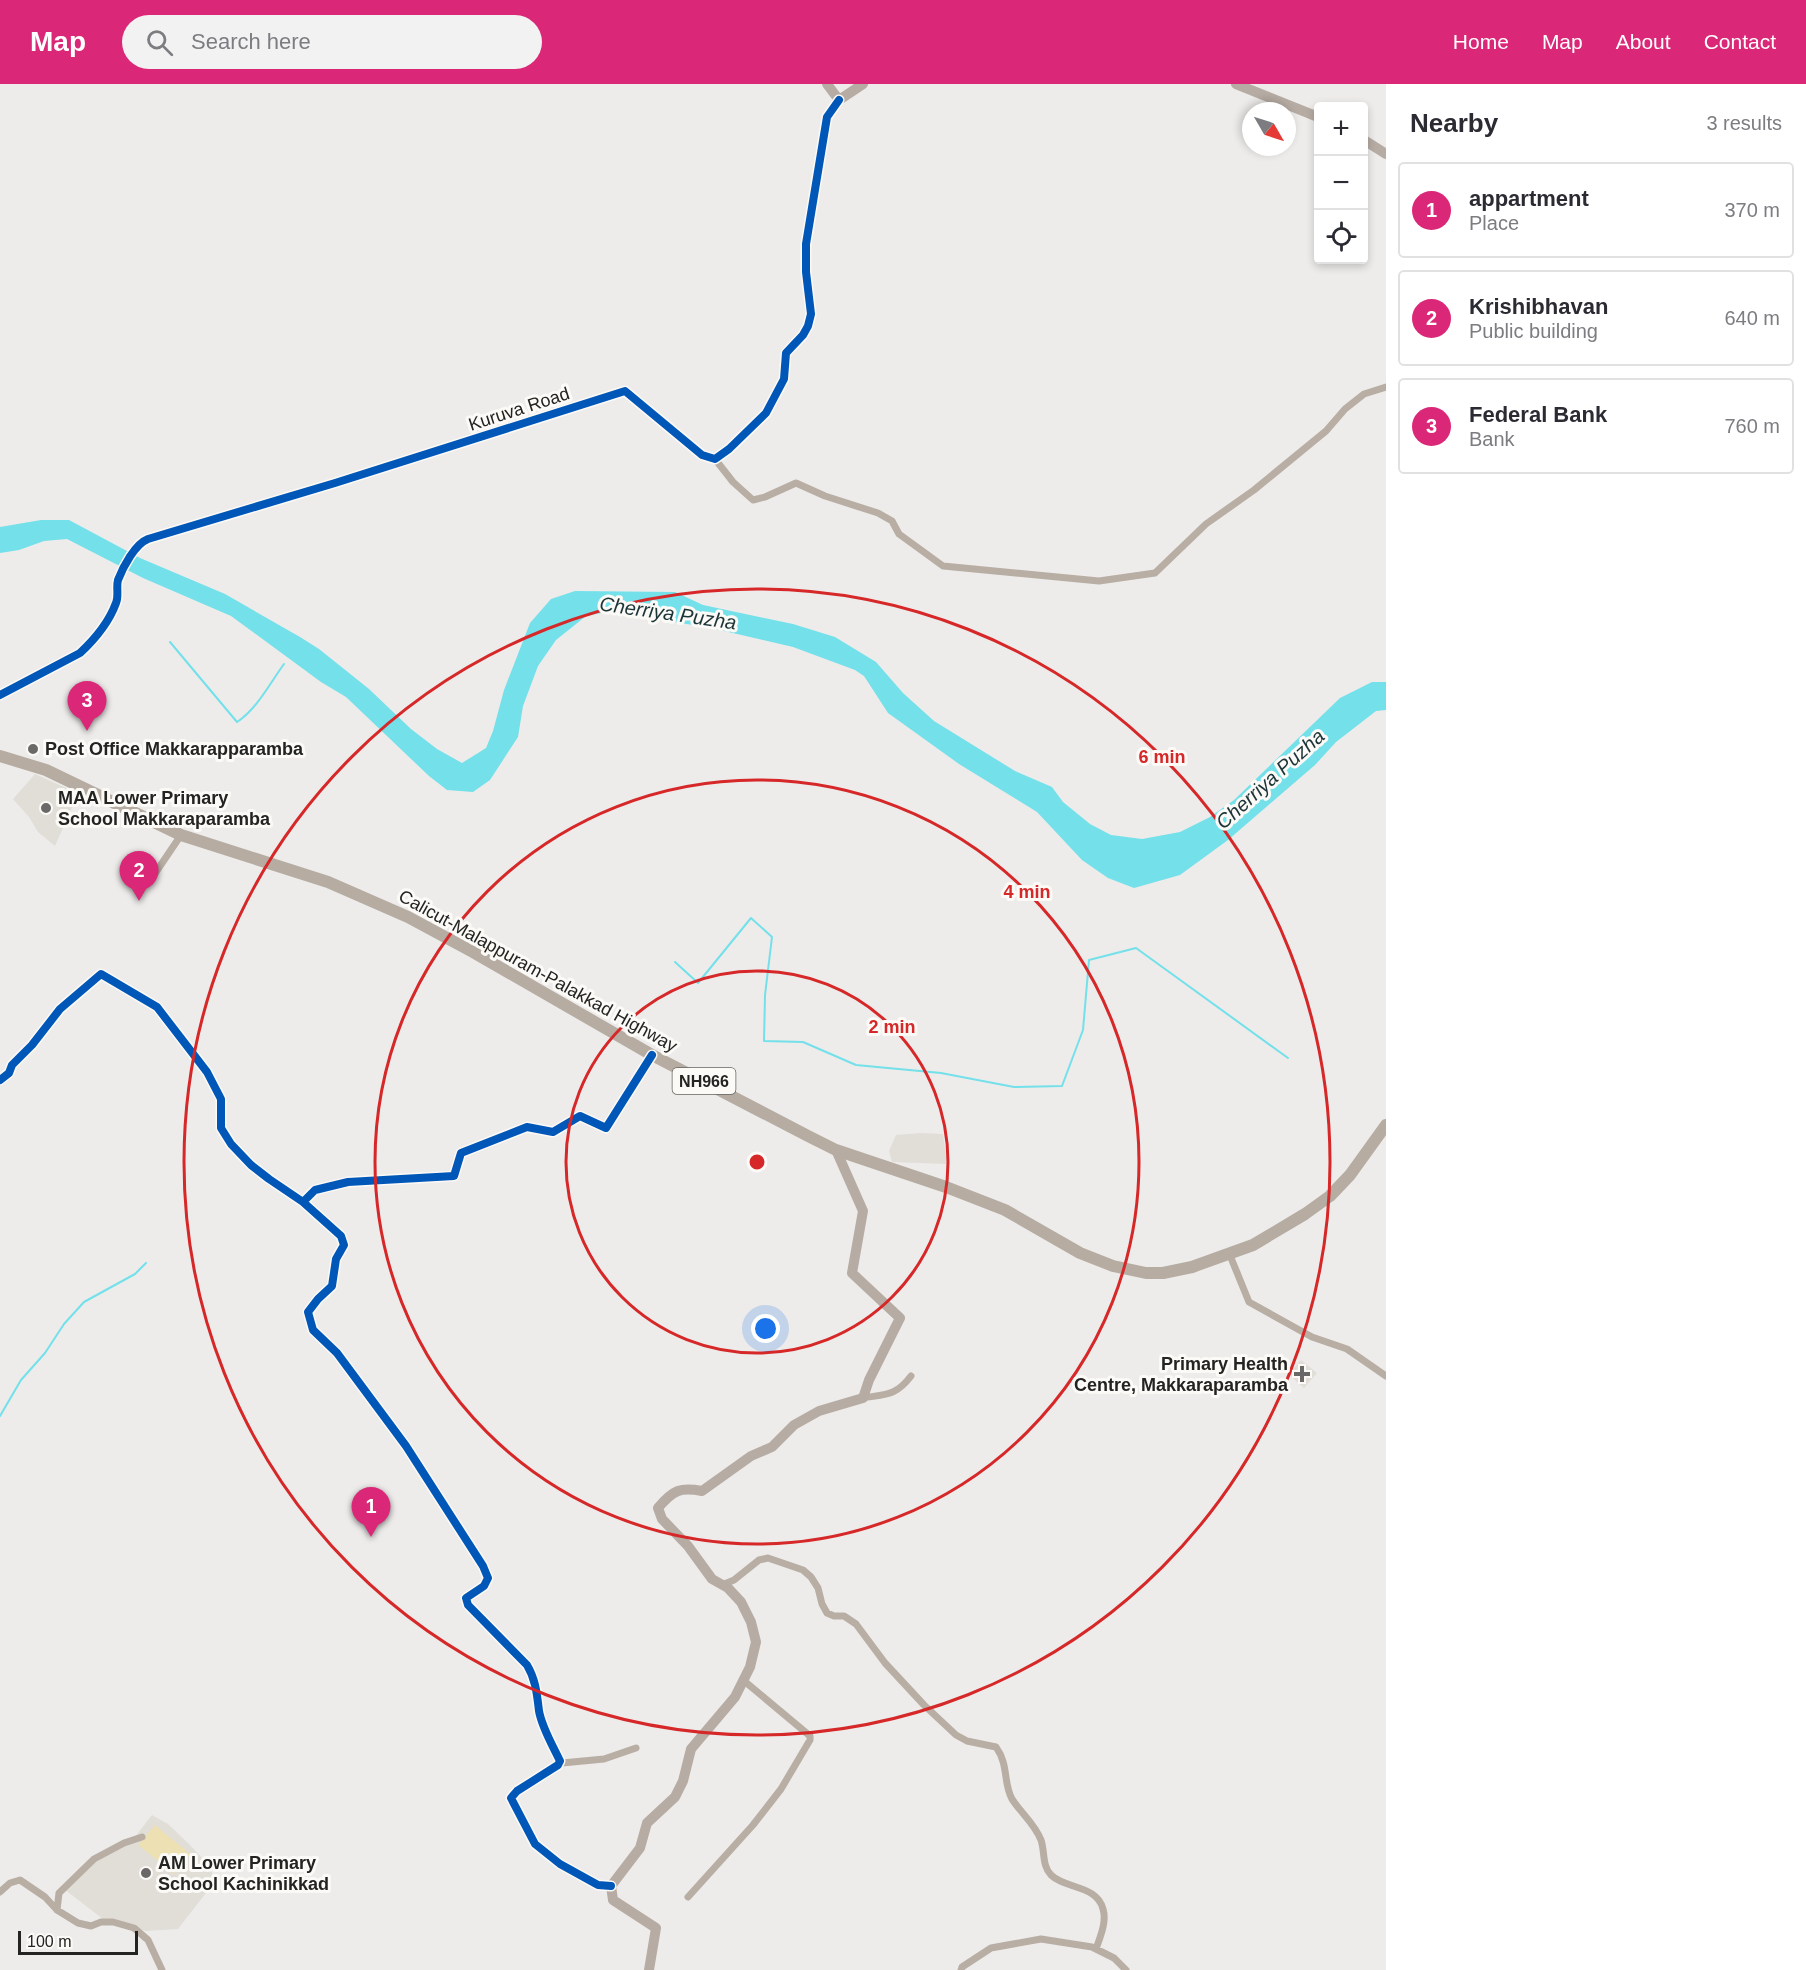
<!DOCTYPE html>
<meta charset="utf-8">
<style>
body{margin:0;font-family:Arial,sans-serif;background:#f2f2f3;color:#2b2b33}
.controls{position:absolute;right:18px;top:18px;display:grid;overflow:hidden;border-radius:6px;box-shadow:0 3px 9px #0003}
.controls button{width:54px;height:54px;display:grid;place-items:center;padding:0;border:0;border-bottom:2px solid #e1e1e2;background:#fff;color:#2b2b33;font:30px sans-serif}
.compass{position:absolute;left:1242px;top:18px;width:54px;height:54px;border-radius:50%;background:#fff;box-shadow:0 3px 9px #0003;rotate:129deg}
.scale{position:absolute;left:18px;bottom:15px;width:120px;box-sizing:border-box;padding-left:6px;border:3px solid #232321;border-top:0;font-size:16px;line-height:21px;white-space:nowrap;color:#232321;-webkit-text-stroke:4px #fbfaf7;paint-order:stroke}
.you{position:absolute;left:766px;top:1245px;width:21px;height:21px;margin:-15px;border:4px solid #fff;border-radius:50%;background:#1a73e8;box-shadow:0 0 0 9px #1a73e833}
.badge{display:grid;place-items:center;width:39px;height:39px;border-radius:50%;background:#db2777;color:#fff;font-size:20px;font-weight:700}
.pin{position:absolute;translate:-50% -50px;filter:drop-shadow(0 2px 3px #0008)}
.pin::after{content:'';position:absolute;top:32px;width:21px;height:18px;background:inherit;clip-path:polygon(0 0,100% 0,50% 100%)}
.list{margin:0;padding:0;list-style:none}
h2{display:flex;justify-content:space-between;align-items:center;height:78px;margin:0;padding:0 24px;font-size:26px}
h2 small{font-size:20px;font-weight:400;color:#7c7c81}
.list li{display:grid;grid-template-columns:39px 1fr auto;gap:18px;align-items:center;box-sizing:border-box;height:96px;margin:0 12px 12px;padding:0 12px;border:2px solid #e1e1e2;border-radius:6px}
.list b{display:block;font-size:22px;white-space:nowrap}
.list p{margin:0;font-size:20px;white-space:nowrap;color:#7c7c81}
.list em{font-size:20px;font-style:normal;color:#7c7c81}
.icon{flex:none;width:33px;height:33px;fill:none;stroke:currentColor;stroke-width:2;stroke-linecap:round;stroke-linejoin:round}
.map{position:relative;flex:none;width:1386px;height:1886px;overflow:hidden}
header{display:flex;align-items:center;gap:36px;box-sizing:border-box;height:84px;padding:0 30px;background:#db2777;color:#fff}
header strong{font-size:28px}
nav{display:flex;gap:33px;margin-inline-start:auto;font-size:21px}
.search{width:420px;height:54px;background:#f2f2f3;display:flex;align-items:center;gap:15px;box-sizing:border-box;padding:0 21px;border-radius:33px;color:#7c7c81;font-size:22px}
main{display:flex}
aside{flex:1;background:#fff}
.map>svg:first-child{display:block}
.built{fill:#e1ded8}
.green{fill:#ede0b3}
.water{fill:#73e0ea}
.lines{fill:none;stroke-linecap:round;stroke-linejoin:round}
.stream{stroke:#73e0ea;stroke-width:2}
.minor{stroke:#b8aea4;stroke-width:7}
.tertiary{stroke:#b8aea4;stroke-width:9}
.secondary{stroke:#b7aca3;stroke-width:10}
.trunk{stroke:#b6aca2;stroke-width:12}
.cycleway-casing{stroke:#fbfaf7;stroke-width:11}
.cycleway{stroke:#0057b8;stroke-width:8}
.ring{fill:none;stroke:#d62828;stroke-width:3}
.poi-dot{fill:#6a6968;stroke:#fbfaf7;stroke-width:2}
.labels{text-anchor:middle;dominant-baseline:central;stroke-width:6;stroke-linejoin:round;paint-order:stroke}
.shield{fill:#fbfaf7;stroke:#646461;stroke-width:1.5}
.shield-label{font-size:16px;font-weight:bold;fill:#232321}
.street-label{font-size:18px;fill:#232321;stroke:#fbfaf7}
.poi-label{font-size:18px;font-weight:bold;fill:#232321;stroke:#fbfaf7;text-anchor:start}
.water-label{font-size:20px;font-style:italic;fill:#1b3437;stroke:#fbfaf7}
.centre{fill:#d62828;stroke:#fbfaf7;stroke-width:3}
.ring-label{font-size:18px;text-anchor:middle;font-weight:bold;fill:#d62828;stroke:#fbfaf7;stroke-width:6;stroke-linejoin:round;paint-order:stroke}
</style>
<header>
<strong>Map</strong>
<div class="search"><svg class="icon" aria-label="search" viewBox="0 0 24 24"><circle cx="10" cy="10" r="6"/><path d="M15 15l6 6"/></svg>Search here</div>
<nav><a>Home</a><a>Map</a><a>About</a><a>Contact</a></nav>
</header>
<main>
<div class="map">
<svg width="1386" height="1886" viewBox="0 0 1386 1886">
<rect width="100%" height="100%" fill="#edeceb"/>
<path class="built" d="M35 690 75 708 77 712 55 762 38 748 29 733 13 715Z
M921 1049 943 1050 947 1080 892 1078 889 1067 896 1051Z
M1301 1276 1317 1289 1304 1304 1288 1290Z
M152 1731 168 1740 190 1761 206 1778 216 1796 178 1845 146 1847 103 1835 64 1805 88 1782 131 1758Z"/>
<path class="green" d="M155 1741 190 1770 175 1790 138 1761Z"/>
<path class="water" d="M41 436H69L140 474 225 510 300 553 319 565 369 605 411 645 437 665 462 679 486 664 493 647 504 606 530 539 551 515 575 507 675 508 703 521 793 540 835 553 876 578 903 609 934 637 1015 687 1052 703 1063 718 1090 740 1111 751 1142 755 1180 748 1210 733 1234 716 1340 614 1372 598H1386V626L1376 627 1336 658 1315 681 1228 756 1180 791 1134 804 1108 794 1082 776 1037 728 959 680 888 629 864 592 855 586 793 563 707 543 606 528 586 532 556 556 538 582 523 622 518 653 490 696 473 708 447 706 429 692 346 613 321 598 231 532 143 494 67 455 44 457 19 466 0 469V443Z"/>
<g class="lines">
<path class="stream" d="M170 558 237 638C257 625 270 599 284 580
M675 878 698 899 751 834 772 853 765 911 764 957 803 958 856 981 941 989 1014 1003 1062 1002 1083 946 1089 876 1136 864 1288 974
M0 1332 21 1296 45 1269 64 1240 84 1218 135 1190 146 1179"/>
<path class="minor" d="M715 375 733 398 753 416 765 413 796 399 825 412 878 429 892 437 899 450 943 482 1099 497 1155 489 1206 440 1254 406 1326 347 1345 325 1364 310 1386 303
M152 794 181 751
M0 996 9 989 12 981 32 961 60 925 101 890 157 923 207 988 221 1015V1044L231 1060 251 1081 269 1095 303 1118 315 1106 348 1098 454 1092 461 1069 527 1043 553 1048 580 1032 606 1044 652 971
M303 1118 341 1152 344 1161 336 1175 332 1202 318 1215 308 1228 313 1246 337 1269 406 1362 483 1482 488 1494 484 1502 466 1514 468 1521 527 1581C536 1596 537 1611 539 1627 542 1644 553 1662 560 1677L558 1681 517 1707 511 1714 535 1760 560 1780 598 1801 611 1802
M1229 1169 1249 1218 1312 1253 1347 1265 1386 1292
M863 1314C886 1310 896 1312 911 1292
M722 1501 734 1496 759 1476 768 1474 803 1486 811 1493 818 1504 822 1520 827 1529 834 1532H844L856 1540 885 1579 924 1621 956 1651 967 1657 996 1663C1009 1681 1003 1699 1012 1715 1021 1729 1035 1740 1041 1756 1045 1768 1042 1782 1051 1791 1065 1805 1097 1801 1103 1825 1107 1838 1100 1853 1096 1865
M560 1677 562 1679 604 1675 636 1664
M0 1808 10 1799 20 1796 45 1813 57 1826 78 1839 91 1842 101 1838H113L134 1844 148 1856 162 1886
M688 1813 753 1741 781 1705 810 1656V1652L743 1596
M57 1826 59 1809 94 1775 124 1759 142 1753
M961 1886 962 1883 991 1864 1041 1855 1092 1863 1114 1874 1126 1886"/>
<path class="tertiary" d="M0 611 80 569C94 556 109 538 116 519 119 512 116 503 118 496 123 483 135 460 148 455L335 399 625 307 702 371 715 375 729 365 766 329 784 295 786 269 803 251 808 242 811 230 806 188V160L827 33 839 16"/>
<path class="secondary" d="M827 0 839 16 863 0
M1236 0 1318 33
M1364 56 1386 70
M649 1886 656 1844 613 1816 611 1802 640 1764 647 1739 675 1713 683 1697 691 1665 735 1613 750 1583 756 1558 751 1538 741 1518 728 1504 712 1495 688 1462 662 1435 658 1424C673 1406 680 1403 702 1407L751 1372 772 1363 794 1341 819 1327 863 1314 869 1296 900 1234 852 1189 863 1127 836 1066"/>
<path class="trunk" d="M0 672 46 686 181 751 328 798 408 833 473 868 652 971 810 1053 836 1066 946 1103 1005 1126 1080 1169 1113 1182 1146 1189H1163L1192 1183 1253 1161 1305 1130 1330 1112 1350 1091 1386 1041"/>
<g class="cycleway-casing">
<path id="cycleway" d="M0 611 80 569C94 556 109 538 116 519 119 512 116 503 118 496 123 483 135 460 148 455L335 399 625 307 702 371 715 375 729 365 766 329 784 295 786 269 803 251 808 242 811 230 806 188V160L827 33 839 16
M0 996 9 989 12 981 32 961 60 925 101 890 157 923 207 988 221 1015V1044L231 1060 251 1081 269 1095 303 1118 315 1106 348 1098 454 1092 461 1069 527 1043 553 1048 580 1032 606 1044 652 971
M303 1118 341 1152 344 1161 336 1175 332 1202 318 1215 308 1228 313 1246 337 1269 406 1362 483 1482 488 1494 484 1502 466 1514 468 1521 527 1581C536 1596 537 1611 539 1627 542 1644 553 1662 560 1677L558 1681 517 1707 511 1714 535 1760 560 1780 598 1801 611 1802"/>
</g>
<use href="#cycleway" class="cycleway"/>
</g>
<g class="ring">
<circle cx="757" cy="1078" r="191"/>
<circle cx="757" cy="1078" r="382"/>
<circle cx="757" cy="1078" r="573"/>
</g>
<g class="poi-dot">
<circle cx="33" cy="665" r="6"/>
<circle cx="46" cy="724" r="6"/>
<path d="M1299 1281h6v6h6v6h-6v6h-6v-6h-6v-6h6z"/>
<circle cx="146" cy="1789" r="6"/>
</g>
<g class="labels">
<rect class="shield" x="672.5" y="984" width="63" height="26" rx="4.5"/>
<g class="shield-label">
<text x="704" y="997">NH966</text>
</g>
<g class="street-label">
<text transform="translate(519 325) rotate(-18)">Kuruva Road</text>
<text transform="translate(538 887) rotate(29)">Calicut-Malappuram-Palakkad Highway</text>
</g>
<g class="poi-label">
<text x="45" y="665">Post Office Makkarapparamba</text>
<text x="58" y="714">MAA Lower Primary<tspan x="58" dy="21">School Makkaraparamba</tspan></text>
<text x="1288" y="1280" text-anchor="end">Primary Health<tspan x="1288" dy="21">Centre, Makkaraparamba</tspan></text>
<text x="158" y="1779">AM Lower Primary<tspan x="158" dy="21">School Kachinikkad</tspan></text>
</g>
<g class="water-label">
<text transform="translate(668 529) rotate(8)">Cherriya Puzha</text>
<text transform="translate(1270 695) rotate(-42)">Cherriya Puzha</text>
</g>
</g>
<circle cx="757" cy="1078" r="9" class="centre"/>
<g class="ring-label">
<text x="1162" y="679">6 min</text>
<text x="1027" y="814">4 min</text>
<text x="892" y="949">2 min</text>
</g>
</svg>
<div class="controls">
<button>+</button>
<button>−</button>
<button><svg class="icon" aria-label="locate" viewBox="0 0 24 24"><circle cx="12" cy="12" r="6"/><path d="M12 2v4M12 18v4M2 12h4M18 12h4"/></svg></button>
</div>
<svg class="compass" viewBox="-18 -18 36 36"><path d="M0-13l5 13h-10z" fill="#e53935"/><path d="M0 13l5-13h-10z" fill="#7c7c81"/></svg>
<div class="scale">100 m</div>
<div class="you"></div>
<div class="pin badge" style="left:371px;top:1453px">1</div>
<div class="pin badge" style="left:139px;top:817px">2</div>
<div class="pin badge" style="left:87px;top:647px">3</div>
</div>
<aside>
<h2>Nearby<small>3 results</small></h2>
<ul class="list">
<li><span class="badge">1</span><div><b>appartment</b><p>Place</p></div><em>370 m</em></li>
<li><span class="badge">2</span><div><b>Krishibhavan</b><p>Public building</p></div><em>640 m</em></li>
<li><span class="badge">3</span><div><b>Federal Bank</b><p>Bank</p></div><em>760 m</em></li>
</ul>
</aside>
</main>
